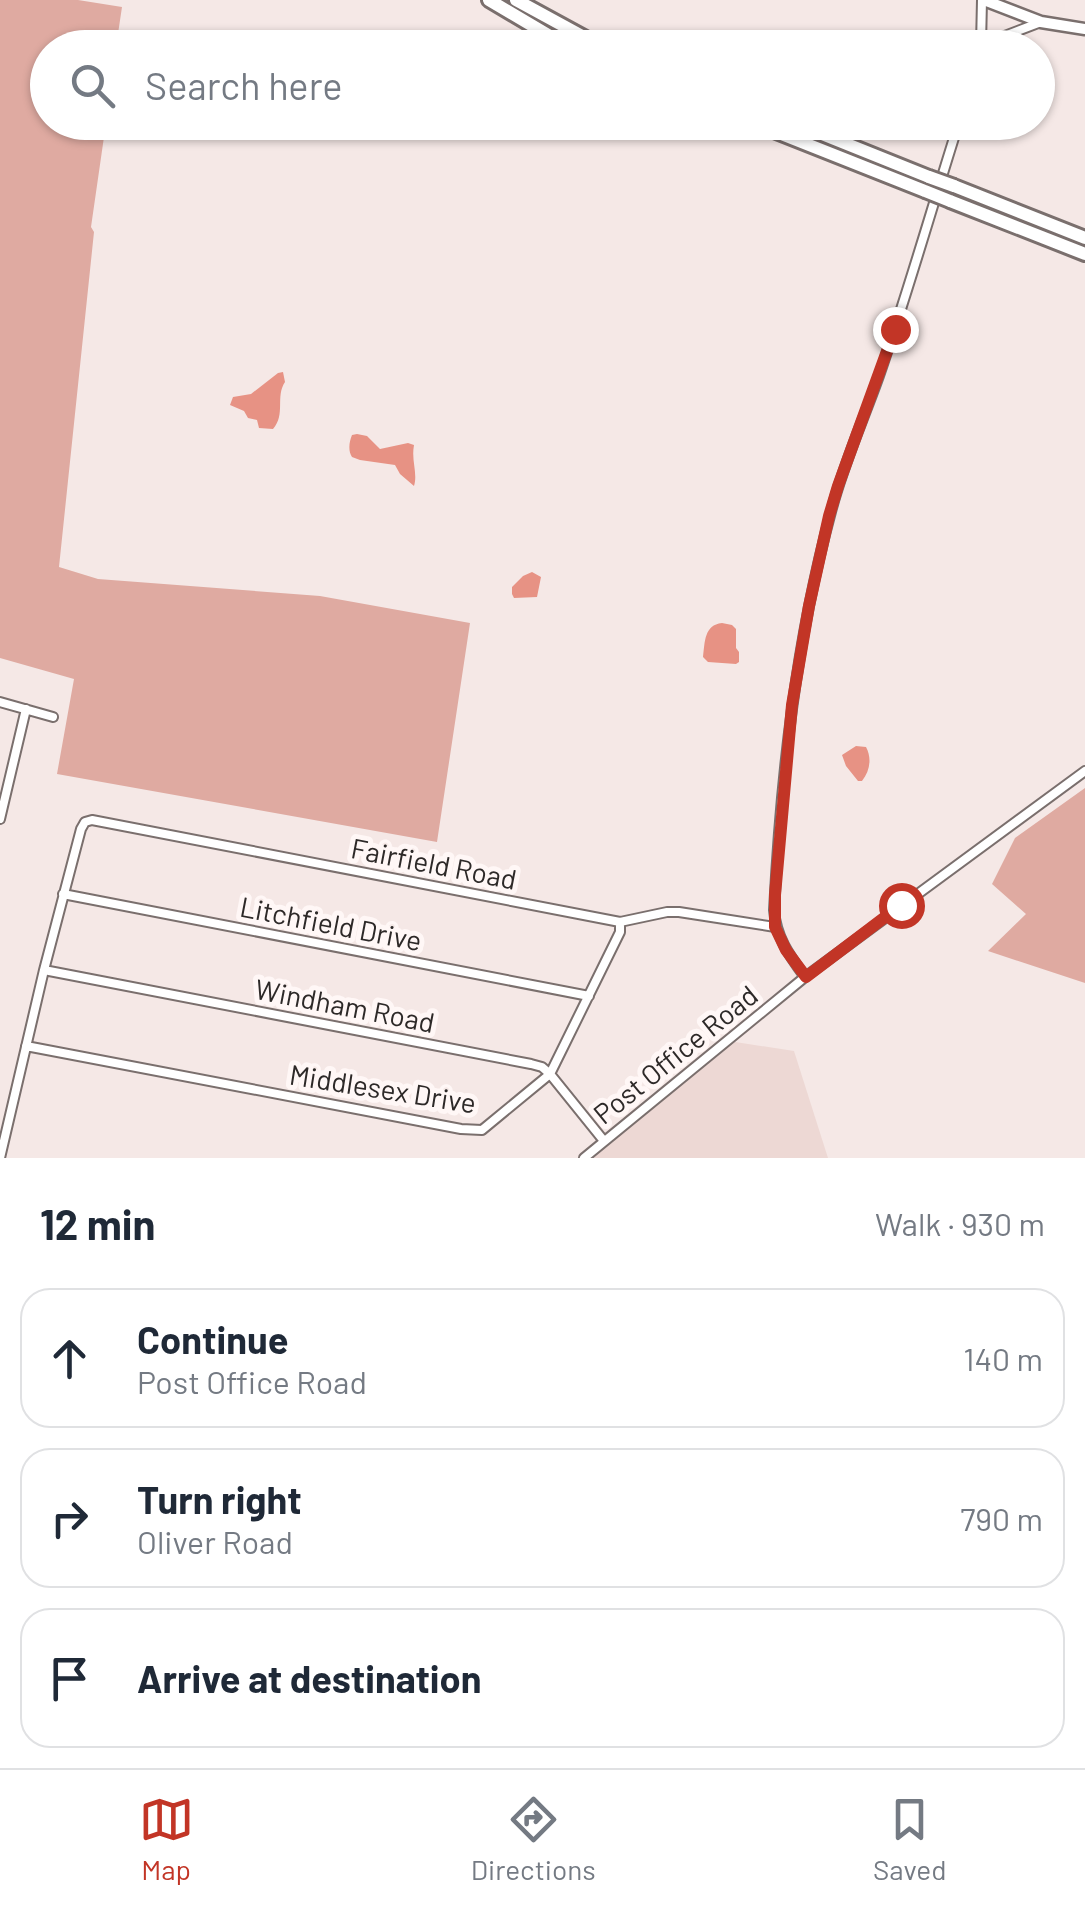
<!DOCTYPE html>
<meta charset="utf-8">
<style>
body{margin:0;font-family:Barlow,sans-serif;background:#f2f2f3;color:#1f2937}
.stop{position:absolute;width:30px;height:30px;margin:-22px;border:8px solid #c23526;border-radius:50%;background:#fff}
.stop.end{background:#c23526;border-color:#fff;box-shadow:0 2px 10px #0008}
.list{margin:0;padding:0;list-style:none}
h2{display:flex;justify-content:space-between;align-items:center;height:130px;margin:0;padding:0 40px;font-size:42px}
h2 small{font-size:32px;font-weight:400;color:#747a83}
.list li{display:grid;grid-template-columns:65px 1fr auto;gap:30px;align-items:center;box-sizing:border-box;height:140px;margin:0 20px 20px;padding:0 20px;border:2px solid #e0e1e3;border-radius:30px}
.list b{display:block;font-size:38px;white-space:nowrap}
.list p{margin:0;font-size:32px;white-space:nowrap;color:#747a83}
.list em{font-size:32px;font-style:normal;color:#747a83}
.icon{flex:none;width:55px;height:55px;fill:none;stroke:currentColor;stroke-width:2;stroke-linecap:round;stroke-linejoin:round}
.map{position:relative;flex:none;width:1085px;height:1158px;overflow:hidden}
.search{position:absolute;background:#fff;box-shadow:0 2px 8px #0004;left:30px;right:30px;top:30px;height:110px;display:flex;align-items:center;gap:25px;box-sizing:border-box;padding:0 35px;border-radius:55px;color:#747a83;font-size:38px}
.sheet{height:610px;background:#fff}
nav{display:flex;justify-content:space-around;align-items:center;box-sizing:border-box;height:140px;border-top:2px solid #e0e1e3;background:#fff;font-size:28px;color:#747a83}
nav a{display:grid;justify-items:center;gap:5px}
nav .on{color:#c23526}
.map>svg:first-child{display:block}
.built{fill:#edd8d4}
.green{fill:#dfaaa1}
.water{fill:#e79284}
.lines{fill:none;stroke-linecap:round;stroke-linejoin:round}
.minor-casing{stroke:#7a6f6d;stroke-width:12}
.major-casing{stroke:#7a6f6d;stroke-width:15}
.highway-casing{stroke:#7a6f6d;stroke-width:18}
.minor{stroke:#fff;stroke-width:8}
.major{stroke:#fff;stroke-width:10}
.highway{stroke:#fff;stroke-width:12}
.highway-bridge-casing{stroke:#7a6f6d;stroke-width:18;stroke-linecap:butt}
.highway-bridge{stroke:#fff;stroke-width:12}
.route{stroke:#c23526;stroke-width:12}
.labels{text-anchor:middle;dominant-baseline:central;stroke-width:10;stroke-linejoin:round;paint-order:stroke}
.street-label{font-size:28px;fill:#2d2928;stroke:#fff7f6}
</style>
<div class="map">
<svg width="1085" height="1158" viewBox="0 0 1085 1158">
<rect width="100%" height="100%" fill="#f5e8e6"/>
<path class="built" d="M729 1041 794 1051 828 1158H582Z"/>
<path class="green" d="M0 0H78L122 7 116 47 48 48V122L106 123 91 227 94 232 59 567 98 579 320 596 470 623 437 842 57 774 74 679 0 658Z
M1085 788V983L988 951 1026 914 992 884 1015 838Z"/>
<path class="water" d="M283 372 285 382C275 397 286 414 273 429L259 428 257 420 248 418 244 411 230 405 233 397 251 394 278 373Z
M357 434 367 436 380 449 408 443 414 445C411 461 418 473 414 486L400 474 395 465 360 460 352 457C348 451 349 442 352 435Z
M532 572 541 577 537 597 514 598 512 594V587L523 576Z
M722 623 732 625 736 629V648L739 652V662L736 664 708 662 703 657C705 642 704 625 722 623Z
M856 746 866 747C872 758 870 771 862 781H858L846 766 842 755Z"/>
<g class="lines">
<g class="minor-casing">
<path id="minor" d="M981 45 1041 22
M981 45 982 0
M0 702 53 717
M0 819 26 709
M63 894 589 996
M44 970 531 1064 542 1067 550 1074 604 1141
M805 977C789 955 776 937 774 910 781 776 796 641 831 512 843 465 863 421 879 376 908 292 932 207 959 122
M26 1046 461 1129 482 1130 550 1074 620 932V922
M0 1158 44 970 81 829 85 822 92 820 620 922 667 912H679L775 927
M584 1158 805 977 1085 771"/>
</g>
<g class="major-casing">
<path id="major" d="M984 0 1041 22 1085 29"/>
</g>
<g class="highway-casing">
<path id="highway" d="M489 0 570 48
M516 0 604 48
M751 122 925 191
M792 122 929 177
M954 186 1085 238
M950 201 1085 254"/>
</g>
<use href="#minor" class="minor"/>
<use href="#major" class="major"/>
<use href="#highway" class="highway"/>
<g class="highway-bridge-casing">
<path id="highway-bridge" d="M929 177 954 186
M925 191 950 201"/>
</g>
<use href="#highway-bridge" class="highway-bridge"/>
</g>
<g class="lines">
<path class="route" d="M895 329 838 486 829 516 809 606 792 705 775 895V927L786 950 806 977 901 905"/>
</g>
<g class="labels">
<g class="street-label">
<text transform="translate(434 863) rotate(11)">Fairfield Road</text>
<text transform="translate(331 923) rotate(11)">Litchfield Drive</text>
<text transform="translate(345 1005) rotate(11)">Windham Road</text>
<text transform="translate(675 1054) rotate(-39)">Post Office Road</text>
<text transform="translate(383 1088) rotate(9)">Middlesex Drive</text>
</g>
</g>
</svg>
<div class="stop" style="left:901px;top:905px"></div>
<div class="stop end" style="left:895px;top:329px"></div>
<div class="search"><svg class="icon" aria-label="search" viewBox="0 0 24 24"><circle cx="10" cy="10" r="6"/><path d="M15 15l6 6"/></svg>Search here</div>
</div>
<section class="sheet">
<h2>12 min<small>Walk · 930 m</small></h2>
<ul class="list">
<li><svg class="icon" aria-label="ahead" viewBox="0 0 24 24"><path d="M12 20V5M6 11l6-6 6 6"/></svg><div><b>Continue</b><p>Post Office Road</p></div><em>140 m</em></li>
<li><svg class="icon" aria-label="right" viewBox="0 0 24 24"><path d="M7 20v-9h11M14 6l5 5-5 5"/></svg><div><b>Turn right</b><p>Oliver Road</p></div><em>790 m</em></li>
<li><svg class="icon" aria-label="arrive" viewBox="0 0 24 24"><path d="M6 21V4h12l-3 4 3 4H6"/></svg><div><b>Arrive at destination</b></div></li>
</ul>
</section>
<nav>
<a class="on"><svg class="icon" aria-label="map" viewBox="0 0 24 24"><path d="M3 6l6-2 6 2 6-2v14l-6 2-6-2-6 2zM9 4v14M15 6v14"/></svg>Map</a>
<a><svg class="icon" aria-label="directions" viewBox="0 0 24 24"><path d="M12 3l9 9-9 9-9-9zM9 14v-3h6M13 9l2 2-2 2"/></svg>Directions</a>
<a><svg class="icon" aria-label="saved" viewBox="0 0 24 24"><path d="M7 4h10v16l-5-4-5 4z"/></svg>Saved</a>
</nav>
